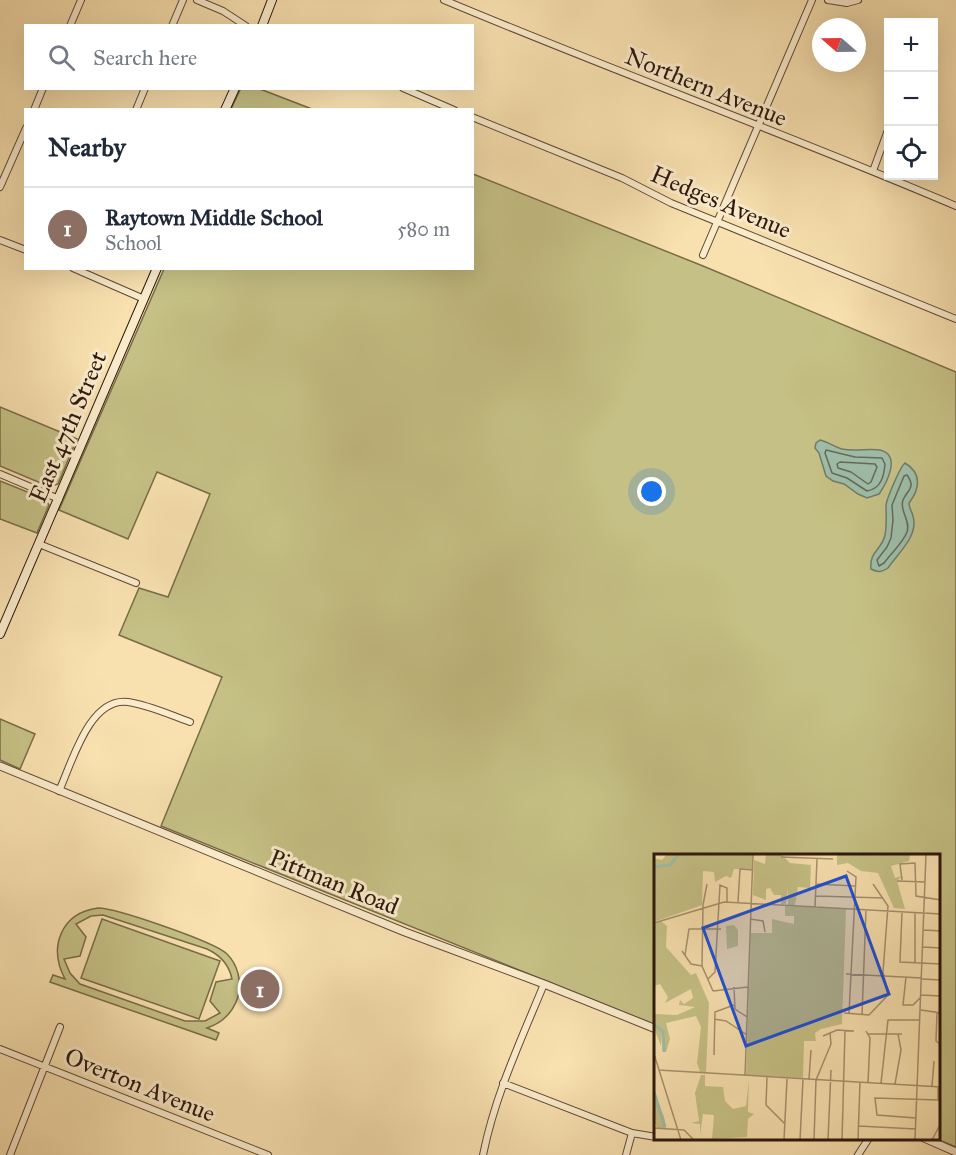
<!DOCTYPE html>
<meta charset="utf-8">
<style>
body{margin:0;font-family:"IM FELL Great Primer",serif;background:#f2f2f3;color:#1f2937}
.controls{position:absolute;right:18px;top:18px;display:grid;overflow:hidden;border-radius:0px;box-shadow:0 6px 24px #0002}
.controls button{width:54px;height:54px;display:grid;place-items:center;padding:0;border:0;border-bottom:2px solid #e0e1e3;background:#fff;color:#1f2937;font:30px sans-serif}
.compass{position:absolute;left:812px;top:18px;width:54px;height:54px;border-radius:50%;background:#fff;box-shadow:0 6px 24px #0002;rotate:290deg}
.you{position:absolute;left:652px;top:492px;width:21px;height:21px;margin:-15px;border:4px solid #fff;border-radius:50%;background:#1a73e8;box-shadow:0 0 0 9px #1a73e833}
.badge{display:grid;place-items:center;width:39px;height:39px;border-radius:50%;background:#111827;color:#fff;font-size:20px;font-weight:700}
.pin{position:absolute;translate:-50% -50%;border:3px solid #fff;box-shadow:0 2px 6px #0006}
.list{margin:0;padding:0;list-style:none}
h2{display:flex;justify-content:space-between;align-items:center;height:78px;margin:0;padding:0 24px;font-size:26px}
h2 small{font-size:20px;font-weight:400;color:#747a83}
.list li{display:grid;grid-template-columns:39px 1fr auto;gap:18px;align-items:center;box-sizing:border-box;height:84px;padding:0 24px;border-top:2px solid #e0e1e3}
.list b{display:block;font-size:22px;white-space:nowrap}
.list p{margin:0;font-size:20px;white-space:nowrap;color:#747a83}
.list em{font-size:20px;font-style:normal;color:#747a83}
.icon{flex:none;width:33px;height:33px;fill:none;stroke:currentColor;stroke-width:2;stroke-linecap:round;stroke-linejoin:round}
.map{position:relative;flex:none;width:956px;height:1155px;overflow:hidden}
.search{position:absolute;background:#fff;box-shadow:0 6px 24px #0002;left:24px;top:24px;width:450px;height:66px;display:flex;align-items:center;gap:15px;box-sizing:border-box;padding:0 21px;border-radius:0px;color:#747a83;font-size:22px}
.panel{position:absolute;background:#fff;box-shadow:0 6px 24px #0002;left:24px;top:108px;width:450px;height:162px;border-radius:0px}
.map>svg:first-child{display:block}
.green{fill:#c5c085;stroke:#796c48;stroke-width:1.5;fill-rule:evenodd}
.water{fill:#9ebda8;stroke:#717b6a;stroke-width:1.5}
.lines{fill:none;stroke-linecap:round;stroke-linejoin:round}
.shore{stroke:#666a5a;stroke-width:1.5}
.minor-casing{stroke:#604935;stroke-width:8}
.tertiary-casing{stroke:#604935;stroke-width:9}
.secondary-casing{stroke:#2d170c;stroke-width:10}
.minor{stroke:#faebcb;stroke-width:6}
.tertiary{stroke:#faebcb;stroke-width:7}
.secondary{stroke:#faebcb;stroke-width:8}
.labels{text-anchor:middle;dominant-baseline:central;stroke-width:6;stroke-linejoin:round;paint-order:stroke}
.street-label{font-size:24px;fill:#2d170c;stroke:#faebcb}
.inset-river{fill:none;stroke:#9ebda8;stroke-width:3}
.inset-road{fill:none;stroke:#a7906e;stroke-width:1.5}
.view{fill:#1d4ed8;fill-opacity:0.15;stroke:#1d4ed8;stroke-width:3}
.inset-edge{fill:none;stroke:#2d170c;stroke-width:3}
</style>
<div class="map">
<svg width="956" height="1155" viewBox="0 0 956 1155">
<rect width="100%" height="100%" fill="#f8e0af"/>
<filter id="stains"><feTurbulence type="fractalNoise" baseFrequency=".00333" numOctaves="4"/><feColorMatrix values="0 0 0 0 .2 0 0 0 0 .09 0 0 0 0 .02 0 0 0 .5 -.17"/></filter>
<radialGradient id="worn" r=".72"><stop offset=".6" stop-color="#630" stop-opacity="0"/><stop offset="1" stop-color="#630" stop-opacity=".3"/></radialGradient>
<path class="green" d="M241 88 260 89 312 109H231Z
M473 174 703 266 956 372V1147L937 1139 940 1138V855H656V1025L161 826 222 677 119 635 139 588 168 597 210 494 157 472 128 539 59 510 164 269 472 268Z
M0 407 77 439 58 484 50 487 0 466Z
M0 481 45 499 49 505 37 533 0 519Z
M0 719 35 734 20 769 0 760Z
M98 908C116 908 215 942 227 954 238 965 242 982 238 997 233 1012 222 1023 207 1028L219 1033 216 1040 50 982 53 975 65 979C48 947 61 913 98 908ZM103 915 207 949C220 955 229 964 232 979L216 982 210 1001 220 1013 205 1021H185L80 984 70 973 64 959 80 956 86 937 76 924 91 916Z
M102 919 220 961 199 1019 81 978Z"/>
<path class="water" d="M820 440C828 442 835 447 842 449 855 452 868 448 880 450 902 455 886 484 879 494L867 498 858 494 844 484 833 481 826 476 819 453 815 448 816 443Z
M905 463C922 473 920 489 909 503 909 509 912 511 913 516 919 536 898 553 888 568 882 572 878 573 871 569 869 551 882 550 885 535 887 525 886 516 886 506 886 500 900 467 905 463Z"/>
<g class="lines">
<path class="shore" d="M826 450 855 457 882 458 885 464C884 476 881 489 867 491L847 478 832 473 825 453Z
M840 462 875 464 877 467 871 482 868 484 851 472 838 468 837 464Z
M907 475C916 488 908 489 903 500 899 511 911 520 907 532 903 543 891 553 884 563L879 566 877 560 887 547 891 538 893 520 892 505 904 476Z"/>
<g class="minor-casing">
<path id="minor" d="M197 0 223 11 246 26
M444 0C613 71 787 134 956 206
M828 0 847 3 858 0
M70 26 81 0
M172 26 183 0
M403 88 454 110
M34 110 43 88
M136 110 145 88
M472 117 622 178 671 203 956 319
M873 171 888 130
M0 187 26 128
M0 240 26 250
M703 255 812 0
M73 268 144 299
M0 474 59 499
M39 544 136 583
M59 791C72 763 89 697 128 702 149 705 170 715 190 722
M0 1049 268 1155
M503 1083 632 1133 656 1137
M10 1155 60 1027
M483 1155C495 1095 521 1040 544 984
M626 1155 632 1133
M858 1155 869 1138"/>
</g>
<g class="tertiary-casing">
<path id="tertiary" d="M0 766 405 932 544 984 656 1029
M924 1138 956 1152"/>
</g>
<g class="secondary-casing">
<path id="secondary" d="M262 26 272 0
M225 110 235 88
M0 634 157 268"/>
</g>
<use href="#minor" class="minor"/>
<use href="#tertiary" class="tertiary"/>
<use href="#secondary" class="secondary"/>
</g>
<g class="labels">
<g class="street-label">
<text transform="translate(706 87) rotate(22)">Northern Avenue</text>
<text transform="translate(721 202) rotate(23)">Hedges Avenue</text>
<text transform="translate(68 427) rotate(-67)">East 47th Street</text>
<text transform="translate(334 882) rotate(22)">Pittman Road</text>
<text transform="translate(140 1085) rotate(22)">Overton Avenue</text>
</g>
</g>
<g transform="translate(654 854)">
<rect width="286" height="286" fill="#f8e0af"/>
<path d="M13 0H98V15H80L77 24 72 22 61 28 60 18 49 17 48 51 0 68V4L8 6ZM112 0H127L136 9 157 11 156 34 144 33 141 51H134V35L132 50H127V41H120L116 34 112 35V46L99 41 100 6 111 10ZM183 0 256 1 255 7 237 12 241 24 248 22 243 27 251 55 240 54 224 19 207 17 194 9 183 11ZM131 52 192 55 188 170 167 175 161 179 162 187H150L149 224 92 221 97 79H118V65L140 70V62H131ZM7 67 13 72 12 93 37 121 42 119 55 149 52 219 46 218 43 209 47 173 42 162 12 169 16 185 12 198 8 196 10 185 8 178 7 192 0 174V160L23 161 41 153 25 151 26 146 30 150 39 144 37 135 11 149 14 143 6 130 0 132V70ZM80 71 84 76V92L73 95 72 72ZM47 221H51V232L69 233 71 247 79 255 92 252 95 225 94 258 100 260 94 265 93 283 58 285 60 261 49 260 46 281V270L37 269 45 267 41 239ZM0 238 10 263 12 274H3L0 267Z" fill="#c5c085"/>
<path class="inset-river" d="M0 13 16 11 25 0M0 171 9 177 10 198M0 238 11 273"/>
<path class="inset-road" d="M127 3 179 5M193 17 202 23 195 159M248 26 246 10 261 9 262 42 287 46M243 27 271 28M162 30 201 32M162 42 229 44M84 48 86 15 99 16M49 51 48 112 59 137M49 51 53 30M161 53 163 5M248 58 246 108 287 110M96 65 109 67 111 78M0 69 70 48 287 60M269 76 287 77M269 93 287 94M28 97 37 110 48 112M31 101 35 75H67M261 109V59M192 120 268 124M252 123 249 151H259L266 144M54 125 61 118 66 31 73 34V48M268 125 287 126M80 133 81 155 93 163M59 137 94 133M267 141 287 142M267 156 287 159M190 159 215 161 234 141 229 118 234 52 219 30M283 159 282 187 287 191M208 161 212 56M60 165 72 167 93 181M212 177 216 184 214 229M214 180H248M169 182 183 176 200 177M0 200 27 286M60 201 61 158 80 151M4 216 287 233M91 222 99 0M113 223 112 251 131 270M155 225 157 196M162 226 177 190 176 179M227 229 234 166H266M241 230 247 196 244 180M278 232 280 207M262 264 223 261 221 244 284 246V233M204 272 262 275M0 274 30 276 40 286M130 286 133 225M146 286 149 225M160 286 162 226M174 286 177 216M188 286 191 177M204 286 206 228M261 286 272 0M278 286 287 269"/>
<path class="view" d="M192 22 235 140 92 192 49 74Z"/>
<rect width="286" height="286" class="inset-edge"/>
</g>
<rect width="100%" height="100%" filter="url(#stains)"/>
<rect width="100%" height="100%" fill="url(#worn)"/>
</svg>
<div class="controls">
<button>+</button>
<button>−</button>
<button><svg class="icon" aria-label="locate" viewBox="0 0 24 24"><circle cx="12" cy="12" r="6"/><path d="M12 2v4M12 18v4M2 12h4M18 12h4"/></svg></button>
</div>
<svg class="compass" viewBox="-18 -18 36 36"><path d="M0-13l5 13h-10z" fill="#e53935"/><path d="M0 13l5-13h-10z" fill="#747a83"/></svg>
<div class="you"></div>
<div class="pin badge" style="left:260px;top:989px;background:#8d6e63">1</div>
<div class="search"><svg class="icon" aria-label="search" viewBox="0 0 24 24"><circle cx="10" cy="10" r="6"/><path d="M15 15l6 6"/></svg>Search here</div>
<section class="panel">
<h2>Nearby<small></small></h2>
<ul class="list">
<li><span class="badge" style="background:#8d6e63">1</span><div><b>Raytown Middle School</b><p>School</p></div><em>580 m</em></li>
</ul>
</section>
</div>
